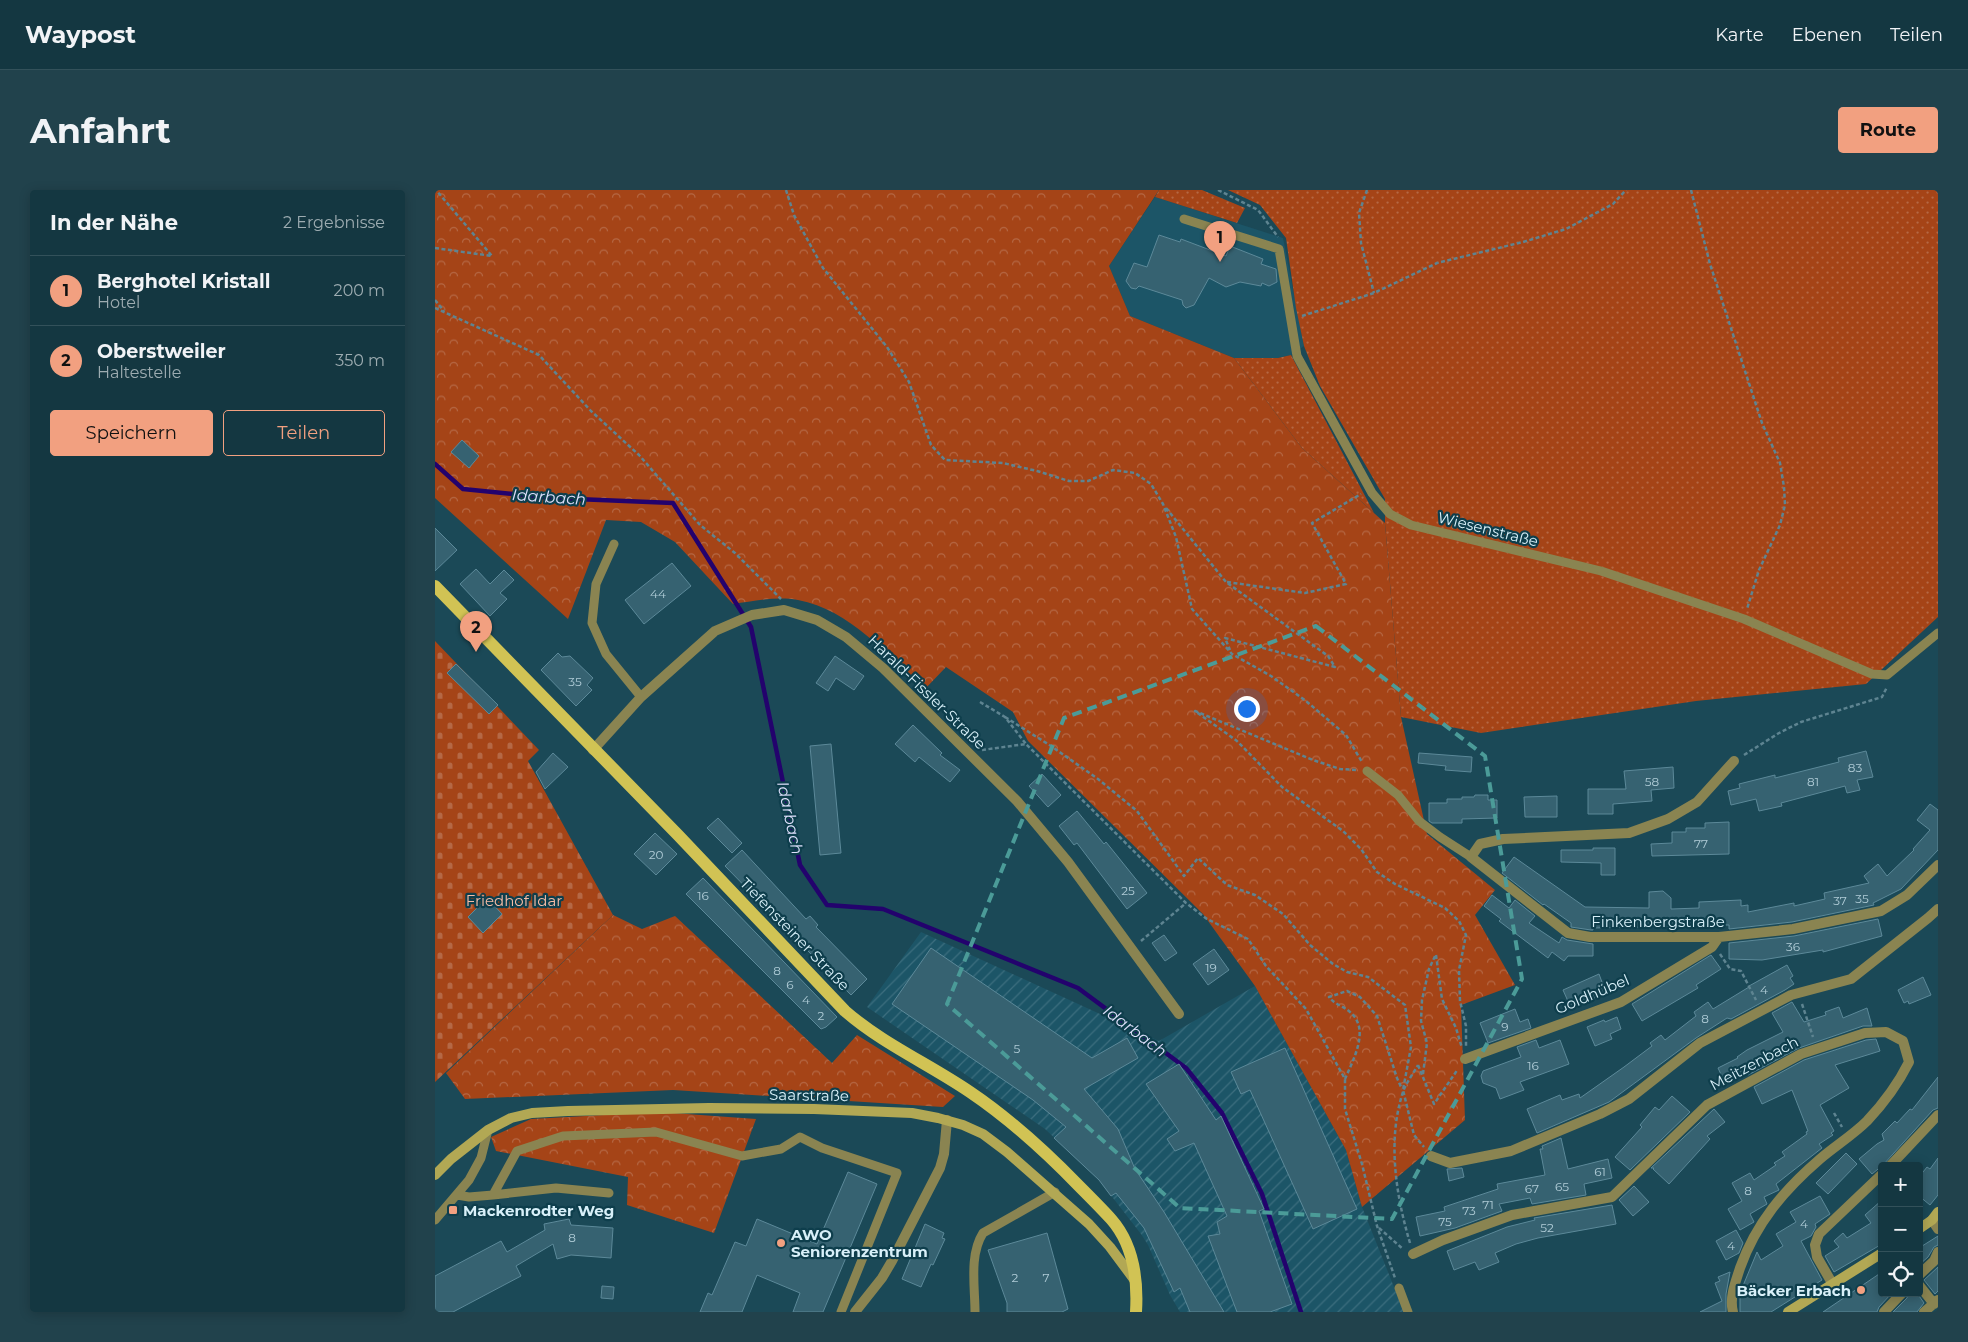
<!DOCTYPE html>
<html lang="de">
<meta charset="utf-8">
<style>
body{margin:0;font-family:Montserrat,sans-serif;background:#21424c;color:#f1f3f6}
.controls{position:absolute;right:15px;bottom:15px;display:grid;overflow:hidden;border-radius:5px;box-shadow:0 2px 12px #0003}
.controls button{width:45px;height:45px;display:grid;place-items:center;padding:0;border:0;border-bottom:1px solid #33515a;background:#143741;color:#f1f3f6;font:25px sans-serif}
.you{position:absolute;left:811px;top:518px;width:18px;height:18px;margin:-12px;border:4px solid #fff;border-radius:50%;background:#1a73e8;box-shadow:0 0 0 8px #1a73e833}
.badge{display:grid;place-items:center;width:32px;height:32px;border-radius:50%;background:#f2a080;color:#111;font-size:16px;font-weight:700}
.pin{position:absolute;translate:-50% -41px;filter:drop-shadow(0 1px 2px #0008)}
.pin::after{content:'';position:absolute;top:26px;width:18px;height:15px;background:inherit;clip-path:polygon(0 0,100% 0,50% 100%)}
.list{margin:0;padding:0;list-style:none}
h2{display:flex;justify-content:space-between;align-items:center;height:65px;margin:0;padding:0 20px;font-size:21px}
h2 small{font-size:16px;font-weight:400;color:#9dacb1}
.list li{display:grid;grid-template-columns:32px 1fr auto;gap:15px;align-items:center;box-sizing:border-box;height:70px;padding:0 20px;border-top:1px solid #33515a}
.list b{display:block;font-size:19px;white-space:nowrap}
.list p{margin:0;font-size:16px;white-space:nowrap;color:#9dacb1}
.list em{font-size:16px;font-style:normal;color:#9dacb1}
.actions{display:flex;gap:10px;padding:15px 20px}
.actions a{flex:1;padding:11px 0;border:1px solid #f2a080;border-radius:5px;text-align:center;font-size:18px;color:#f2a080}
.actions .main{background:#f2a080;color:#111}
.icon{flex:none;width:28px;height:28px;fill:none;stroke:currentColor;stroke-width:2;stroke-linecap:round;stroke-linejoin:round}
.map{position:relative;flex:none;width:1503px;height:1122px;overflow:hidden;border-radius:5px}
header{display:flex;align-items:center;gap:30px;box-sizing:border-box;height:70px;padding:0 25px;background:#143741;border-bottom:1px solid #33515a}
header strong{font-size:24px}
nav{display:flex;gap:28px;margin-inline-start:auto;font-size:18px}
.intro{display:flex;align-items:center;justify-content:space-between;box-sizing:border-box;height:120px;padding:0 30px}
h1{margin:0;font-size:35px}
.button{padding:12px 22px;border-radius:5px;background:#f2a080;color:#111;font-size:18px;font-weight:700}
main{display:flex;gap:30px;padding:0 30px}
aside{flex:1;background:#143741;border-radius:5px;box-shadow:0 2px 12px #0003}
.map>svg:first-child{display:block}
.built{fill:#1c5567}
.industrial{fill:url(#industrial-furrows)}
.grass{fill:url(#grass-dots)}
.forest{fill:url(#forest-crowns)}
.cemetery{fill:url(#cemetery-stones)}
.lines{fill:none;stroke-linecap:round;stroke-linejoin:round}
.stream{stroke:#23026d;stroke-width:4.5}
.building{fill:#366271;stroke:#5c8999}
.path{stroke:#5e8491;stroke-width:2.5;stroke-dasharray:4 2.5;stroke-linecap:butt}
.lane{stroke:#8a8451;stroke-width:9}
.street{stroke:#8a8451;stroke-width:10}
.secondary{stroke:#b2a854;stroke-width:10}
.primary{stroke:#d1c354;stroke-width:12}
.marked{fill:none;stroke:#4b9b98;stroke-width:4;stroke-dasharray:10 6;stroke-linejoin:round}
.poi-dot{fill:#f2a080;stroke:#0e3e4c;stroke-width:2}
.labels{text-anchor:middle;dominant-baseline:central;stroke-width:4.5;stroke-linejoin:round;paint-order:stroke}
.number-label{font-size:12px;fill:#b0ccd7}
.street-label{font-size:15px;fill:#d8f0f9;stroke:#0e3e4c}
.park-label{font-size:15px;fill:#f6bca6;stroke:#0e3e4c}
.poi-label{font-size:15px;font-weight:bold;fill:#d8f0f9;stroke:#0e3e4c;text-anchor:start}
.water-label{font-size:16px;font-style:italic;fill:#dee0fc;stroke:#0e3e4c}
</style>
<header>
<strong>Waypost</strong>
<nav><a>Karte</a><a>Ebenen</a><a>Teilen</a></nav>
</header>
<div class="intro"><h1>Anfahrt</h1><a class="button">Route</a></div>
<main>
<aside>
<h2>In der Nähe<small>2 Ergebnisse</small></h2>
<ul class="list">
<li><span class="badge">1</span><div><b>Berghotel Kristall</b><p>Hotel</p></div><em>200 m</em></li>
<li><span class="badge">2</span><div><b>Oberstweiler</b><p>Haltestelle</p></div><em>350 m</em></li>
</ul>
<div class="actions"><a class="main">Speichern</a><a>Teilen</a></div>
</aside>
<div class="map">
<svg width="1503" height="1122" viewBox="0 0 1503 1122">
<defs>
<pattern id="industrial-furrows" width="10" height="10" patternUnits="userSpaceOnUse" patternTransform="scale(1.25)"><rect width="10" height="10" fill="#1c5567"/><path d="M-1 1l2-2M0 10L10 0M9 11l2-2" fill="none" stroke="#3c6e7e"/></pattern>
<pattern id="grass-dots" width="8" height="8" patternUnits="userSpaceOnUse" patternTransform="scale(1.25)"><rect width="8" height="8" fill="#a54417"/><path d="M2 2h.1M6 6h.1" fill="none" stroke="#b56845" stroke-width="1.8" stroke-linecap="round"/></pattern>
<pattern id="forest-crowns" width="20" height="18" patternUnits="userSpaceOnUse" patternTransform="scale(1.25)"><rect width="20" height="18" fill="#a54417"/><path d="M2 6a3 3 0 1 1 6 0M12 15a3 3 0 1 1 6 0" fill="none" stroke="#b56845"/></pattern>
<pattern id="cemetery-stones" width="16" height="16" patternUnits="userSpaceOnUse" patternTransform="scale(1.25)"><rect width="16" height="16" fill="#a54417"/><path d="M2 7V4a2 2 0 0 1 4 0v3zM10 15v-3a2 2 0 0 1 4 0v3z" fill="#b56845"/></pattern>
</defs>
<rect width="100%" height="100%" fill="#1b4957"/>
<path class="built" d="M720 7 848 48 869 156 856 165 843 168H799L695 126 674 76Z"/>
<path class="industrial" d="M486 742 724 851 820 796 911 960 927 1017 969 1122H745L735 1105 713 1055 706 1044 664 990 610 939 432 817Z"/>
<path class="grass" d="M724 0H767L810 18 802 33 720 7Z
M793 0H1503V427L1431 494 1261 511 1046 543 966 527 950 333V309L885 196 869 156 861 118 851 48 825 15Z
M856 165 939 323 867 258 799 168H843Z"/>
<path class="forest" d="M0 0H724L674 76 695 126 799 168 867 258 950 333 966 527 992 644 1060 700 1040 725 1080 795 1026 815 1030 930 927 1017 911 960 820 796 768 724 593 551 578 522 511 477 489 500C453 465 415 420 363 410 342 406 319 411 298 414L240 352 206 332 171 330 133 429 0 308Z
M178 725 207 739 240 726 397 873 422 845 520 906 508 917 238 900 30 909 11 883Z
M224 922 321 929 279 1043 192 1015 193 987 61 961 56 947 96 929Z"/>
<path class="cemetery" d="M0 451 104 560 93 571 178 725 0 892Z"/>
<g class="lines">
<path class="stream" d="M0 274 28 299 117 308 238 313 316 437 365 675 392 715 448 719 643 798 751 878 787 923 827 1004 866 1122"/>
</g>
<path class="building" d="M724 45 745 52 746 49 791 66 795 56 828 69 826 74 841 79 842 92 834 96 827 93 826 96 805 92 791 97 774 88 759 115 751 118 748 115 747 110 704 96 701 99 696 98 691 91 699 73 712 77Z
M27 250 44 266 34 278 16 262Z
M0 338 22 360 0 381Z
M237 373 256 396 209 434 190 410Z
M41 379 55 394 69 380 79 390 65 403 72 409 55 426 25 394Z
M123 463 127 467 135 466 158 488 152 495 157 500 141 516 106 480Z
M400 466 429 486 419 500 401 488 393 501 381 493Z
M21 474 63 515 54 524 12 483Z
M478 535 507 563 505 565 525 580 515 592 484 567 480 572 460 554Z
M396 554 406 663 385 665 375 556Z
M1431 561 1438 587 1422 590 1425 600 1412 603 1410 596 1346 613 1347 616 1324 621 1321 609 1296 615 1293 601 1305 598 1304 594 1340 585V588L1404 572 1403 568Z
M118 563 133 577 110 599 101 582Z
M984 563 1037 567 1036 582 1010 580 1011 576 983 573Z
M1238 577 1239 598 1216 600 1217 611 1178 614V624H1153V599H1191L1189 581Z
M607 584 626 605 613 617 594 596Z
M1040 605H1053V610H1062V628L1027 629V633H997L994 631V613H1012V609H1027V607H1039Z
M1122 606V627H1090L1089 607Z
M1495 614 1503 620V660L1466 699 1438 713 1439 715 1357 732 1294 739V735L1158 738V740H1156L1136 737V733L1109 714 1108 715 1067 683 1079 667 1150 717 1214 718V702L1228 701 1236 708V719L1264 718V712L1306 710V716L1313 715V722L1359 713V716L1390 709 1389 703 1434 693 1429 686 1443 674 1452 686 1479 660 1478 659 1495 640 1482 630Z
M642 621 669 654 671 652 712 703 692 719 642 653 639 655 624 636Z
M283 628 307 653 297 663 272 638Z
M1294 632V664L1217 666 1216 654 1237 653V642H1251V638H1270V633Z
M220 643 242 664 221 685 199 664Z
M1158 658H1180V685H1166V673L1126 672V660H1158Z
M307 660 371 729 375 726 383 735 381 737 432 789 416 805 290 676Z
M268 688 402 827 391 837 386 839 251 704Z
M1057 705 1074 718 1080 710 1100 726 1094 733 1124 753 1127 747 1132 750 1158 754V766H1133L1129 771 1117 762 1113 768 1064 731 1066 729 1049 716Z
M52 708 67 724 48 743 33 727Z
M1443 729 1447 746 1388 762V760L1327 770 1294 769V753L1359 746Z
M729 745 742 763 730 771 717 753Z
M496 758 657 868 692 848 703 868 649 899 683 939 700 979 729 1022 789 1122H755L745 1098 739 1102 709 1038 681 1003 676 1006 664 990 619 948 631 937 598 910 457 814Z
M779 759 794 780 773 795 758 774Z
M1276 765 1286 779 1261 795 1263 798 1207 831 1197 814Z
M1352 775 1358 786 1355 788 1359 794 1350 800 1296 829 1292 828 1261 848 1174 912 1102 943 1092 919 1125 905 1127 910 1144 904 1145 908 1189 877 1217 856 1215 853 1226 845 1230 850 1261 826 1259 822 1273 812 1278 819 1314 797V796Z
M1164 784 1171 803 1136 818 1128 800Z
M1488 787 1496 805 1474 814 1473 811 1469 813 1463 800Z
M1357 812 1369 832 1391 825 1390 822 1404 817 1408 828 1432 818 1437 836H1428L1364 858 1313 885 1311 883 1290 893 1283 878 1303 868 1302 867 1312 860 1348 842 1337 823Z
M1080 819 1085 832 1093 829 1096 838 1053 853 1045 833Z
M1182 827 1186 839 1175 844 1177 849 1160 856 1152 837 1169 830 1170 832Z
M1441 849 1445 861 1400 875 1414 898 1385 915 1399 941 1396 943 1398 945 1384 954 1387 958 1341 994 1344 1000 1329 1007 1332 1014 1315 1024 1319 1032 1305 1040 1293 1019 1307 1011 1297 993 1315 983 1319 990 1341 975 1339 973 1350 966 1347 962 1372 944 1371 942 1373 941 1357 900 1327 914 1319 897 1369 870 1431 850Z
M1101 850 1104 858 1125 850 1134 874 1085 892 1089 900 1065 909 1061 898 1048 893 1046 886 1048 881 1086 867 1082 857Z
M850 858 922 1019 878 1039 815 900 806 904 796 882Z
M744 874 781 930 786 926 829 1019 824 1021 857 1114 835 1122H802L773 1046 785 1044 782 1032 792 1026 759 953 740 961 732 949 744 941 711 894Z
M1503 887V918L1498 920 1448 975 1437 984 1424 969 1442 954 1449 950 1447 944 1460 931 1462 933 1475 919 1477 920Z
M1237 906 1255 922 1195 980 1180 967 1207 937 1205 935 1220 917 1224 920Z
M1279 919 1290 932 1272 946 1275 949 1234 994 1218 979 1219 978H1216Z
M1126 948 1133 979 1173 969 1177 988 1149 994 1151 1005 1097 1014 1095 1008 1064 1014 1067 1021 1020 1038 985 1046 981 1027 1010 1021 1009 1017 1063 999 1062 994 1110 985 1105 959H1108L1107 956Z
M1411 963 1422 974 1393 1004 1381 993Z
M1503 968V1005L1495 1015 1484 1006V987L1492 977 1495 979Z
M1027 978 1029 987 1014 991 1012 979Z
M413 982 442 994 388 1122H358L365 1103 322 1085 307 1122H265L273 1103 277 1105 300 1052 311 1056 322 1029 382 1054Z
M1199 996 1214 1012 1198 1026 1184 1010Z
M1385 1006 1395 1024 1380 1034 1381 1037 1376 1046 1366 1051 1387 1090 1336 1122H1305V1103L1322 1062 1326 1070 1348 1056 1341 1044 1361 1032 1355 1022Z
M1447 1010V1054L1399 1082 1390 1066 1404 1057 1399 1051 1408 1043 1412 1048 1436 1033 1430 1025Z
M1177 1015 1181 1034 1103 1048 1081 1054 1060 1063 1064 1072 1044 1080 1040 1072 1019 1080 1012 1061 1072 1037 1100 1030 1099 1028Z
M134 1029 136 1035 178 1038 176 1068 136 1065 122 1069 118 1054 81 1076 86 1086 18 1122H0V1086L66 1051 72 1062 110 1040 109 1034Z
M490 1034 509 1043 507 1048 510 1049 498 1075 496 1074 486 1097 467 1089Z
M1301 1040 1308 1053 1304 1063 1291 1070 1281 1051Z
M612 1043 633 1119 627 1122H572V1113L553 1060Z
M1503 1046V1055L1499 1057 1493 1067 1484 1075V1058Z
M1503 1077V1101L1500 1104 1489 1090Z
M1295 1082 1291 1104V1122H1265L1287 1111 1280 1093 1285 1091 1283 1087Z
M1447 1082V1103H1457L1444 1117 1442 1122H1388Z
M167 1096 179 1097 178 1109 166 1108Z
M1474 1103H1482L1489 1113 1482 1122H1458L1472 1108Z"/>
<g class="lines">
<path class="path" d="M351 0 359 25 388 78 452 157 474 192 496 255 510 270 568 273 602 281 634 291H653L678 280 700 283 716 294 728 314 741 347 757 419 797 464 836 486 871 511 911 545 927 572
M783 0 823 20 843 47
M932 0 924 23 926 53 939 103
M1256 0 1275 74 1327 233 1345 273 1349 297 1350 315 1345 335 1324 380 1312 419
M0 58 57 66 1 0
M0 110 9 121
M0 118 104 165 156 221 204 265 265 335 300 363 346 409
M867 126 939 103 1002 73 1088 52 1131 39 1178 14 1191 0
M731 318 791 392 893 466 900 477 790 448 795 460
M792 392 870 403 911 394 877 333 926 304
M545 512 570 527 591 554
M570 527 616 556 663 589 702 621 749 686 763 668 792 695 820 705 848 724 875 755 898 774 912 782 933 787 970 815 976 857 968 900 979 945 989 957
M547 560 591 554 751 713 772 729 813 749 831 776 871 819 910 889V919L927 974 942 1036 960 1088
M1309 565 1344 543 1366 532 1447 507 1452 497
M921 580 905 579 878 570 760 521 802 551 847 597 908 641 926 659 942 682 960 694 1010 718 1024 731 1031 745 1024 780 1025 811 1031 836V856
M706 751 751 713
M1285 764 1295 779 1306 781 1321 810
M1001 765 1007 809 1021 838 1027 858
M1367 814 1378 847
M983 875 999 914 1023 879
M988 884 992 853 986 831 987 810 994 779 1001 764
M910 889C918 870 935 840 916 823 909 816 900 815 894 807L912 801 925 807 942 826 962 888 967 899
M1399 923 1407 937
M944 1038 968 1059
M975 1053C961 1006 952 950 968 902 971 893 978 884 983 875"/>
<path class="lane" d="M749 29 844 59 862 166 937 303 955 324 976 335 1166 381 1309 429 1437 484 1452 485 1503 443
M179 354 161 394 157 433 171 464 206 507
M932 581 963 605 984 631 1005 647 1036 667
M22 1005 34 1007 58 1005 82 961 128 946 221 942 307 966 346 959 365 947 387 958 462 983 406 1122
M58 1005 121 998 174 1003
M0 1030 34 990 46 968 53 940
M964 1098 973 1122
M540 1122C540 1097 534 1065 548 1043L620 1002"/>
<path class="street" d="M158 560 206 507 280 441 317 425 349 420 382 430 411 447 448 478 582 611 633 672 744 824
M1299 571 1262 612 1233 629 1194 643 1068 649 1045 654 1036 667 1133 743 1155 747H1284L1358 739 1446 721 1472 705 1503 675
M1030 869 1186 812 1277 757 1284 747
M996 966 1015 973 1076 961 1165 924 1194 909 1265 853 1356 805 1416 789 1493 728 1503 719
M1455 976 1503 925
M1497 1030 1503 1039
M978 1064 1008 1050 1077 1025 1177 1007 1272 915 1366 864 1430 843 1451 842 1468 851 1474 872C1463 894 1449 913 1432 931 1418 945 1400 956 1385 969 1349 1000 1321 1033 1305 1078 1301 1091 1294 1107 1298 1122
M1484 1085 1499 1071 1503 1062
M1397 1093 1382 1067 1380 1055 1384 1044 1447 984
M1484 1095 1499 1114
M420 1122 447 1088 457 1071 505 978 509 964 512 930
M1449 1122 1467 1103
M1489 1122 1503 1110"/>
<path class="secondary" d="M0 985 16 969 53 940 76 928 97 923 133 921 274 918 379 919 477 923 503 928 528 935 548 944 572 962 654 1034 675 1057 701 1092
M1484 1039 1497 1030 1503 1022
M1353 1122 1447 1063"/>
<path class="primary" d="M0 396 243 645 410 821C448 854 494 874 535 902 575 929 611 962 644 996 655 1007 666 1018 676 1029 699 1055 703 1089 701 1122"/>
</g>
<path class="marked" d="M881 436 1050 566 1087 789 957 1029 745 1018 512 814 629 528Z"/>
<g class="poi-dot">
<rect x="13" y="1015" width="10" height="10" rx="2.5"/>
<circle cx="346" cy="1053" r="5"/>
<circle cx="1426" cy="1100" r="5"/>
</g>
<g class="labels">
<g class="number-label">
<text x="223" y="403">44</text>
<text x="140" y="491">35</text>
<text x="1420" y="577">83</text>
<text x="1217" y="591">58</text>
<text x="1378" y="591">81</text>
<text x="1266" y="653">77</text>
<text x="221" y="664">20</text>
<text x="693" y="700">25</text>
<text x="268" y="705">16</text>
<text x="1427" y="708">35</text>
<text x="1405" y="710">37</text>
<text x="1358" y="756">36</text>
<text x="776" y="777">19</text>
<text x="342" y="780">8</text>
<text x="355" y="794">6</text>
<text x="1329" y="799">4</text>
<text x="371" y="809">4</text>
<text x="386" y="825">2</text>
<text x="1270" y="828">8</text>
<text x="1070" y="836">9</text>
<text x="582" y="858">5</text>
<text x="1098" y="875">16</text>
<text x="1165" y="981">61</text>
<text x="1127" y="996">65</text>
<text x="1097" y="998">67</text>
<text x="1313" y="1000">8</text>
<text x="1053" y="1014">71</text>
<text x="1034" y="1020">73</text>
<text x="1010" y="1031">75</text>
<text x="1369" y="1033">4</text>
<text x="1112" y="1037">52</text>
<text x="137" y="1047">8</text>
<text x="1296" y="1055">4</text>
<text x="580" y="1087">2</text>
<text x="611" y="1087">7</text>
</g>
<g class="street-label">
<text transform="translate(1053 339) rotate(14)">Wiesenstraße</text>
<text transform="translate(492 502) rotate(44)">Harald-Fissler-Straße</text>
<text x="1223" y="731">Finkenbergstraße</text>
<text transform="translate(360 744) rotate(46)">Tiefensteiner Straße</text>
<text transform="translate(1157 804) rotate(-23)">Goldhübel</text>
<text transform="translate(1319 873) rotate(-28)">Meitzenbach</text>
<text transform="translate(374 905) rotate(1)">Saarstraße</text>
</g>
<g class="park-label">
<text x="79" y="710">Friedhof Idar</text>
</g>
<g class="poi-label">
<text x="28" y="1020">Mackenrodter Weg</text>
<text x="356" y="1044">AWO<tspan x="356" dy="17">Seniorenzentrum</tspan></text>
<text x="1416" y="1100" text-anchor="end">Bäcker Erbach</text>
</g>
<g class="water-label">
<text transform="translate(114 307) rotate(4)">Idarbach</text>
<text transform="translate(355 628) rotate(78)">Idarbach</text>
<text transform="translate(700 841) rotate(37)">Idarbach</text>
</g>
</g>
</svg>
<div class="controls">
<button>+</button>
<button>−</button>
<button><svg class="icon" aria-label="locate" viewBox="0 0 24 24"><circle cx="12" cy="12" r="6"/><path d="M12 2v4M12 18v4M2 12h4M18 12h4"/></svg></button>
</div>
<div class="you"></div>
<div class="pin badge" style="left:785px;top:72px">1</div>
<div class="pin badge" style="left:41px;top:462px">2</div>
</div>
</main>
